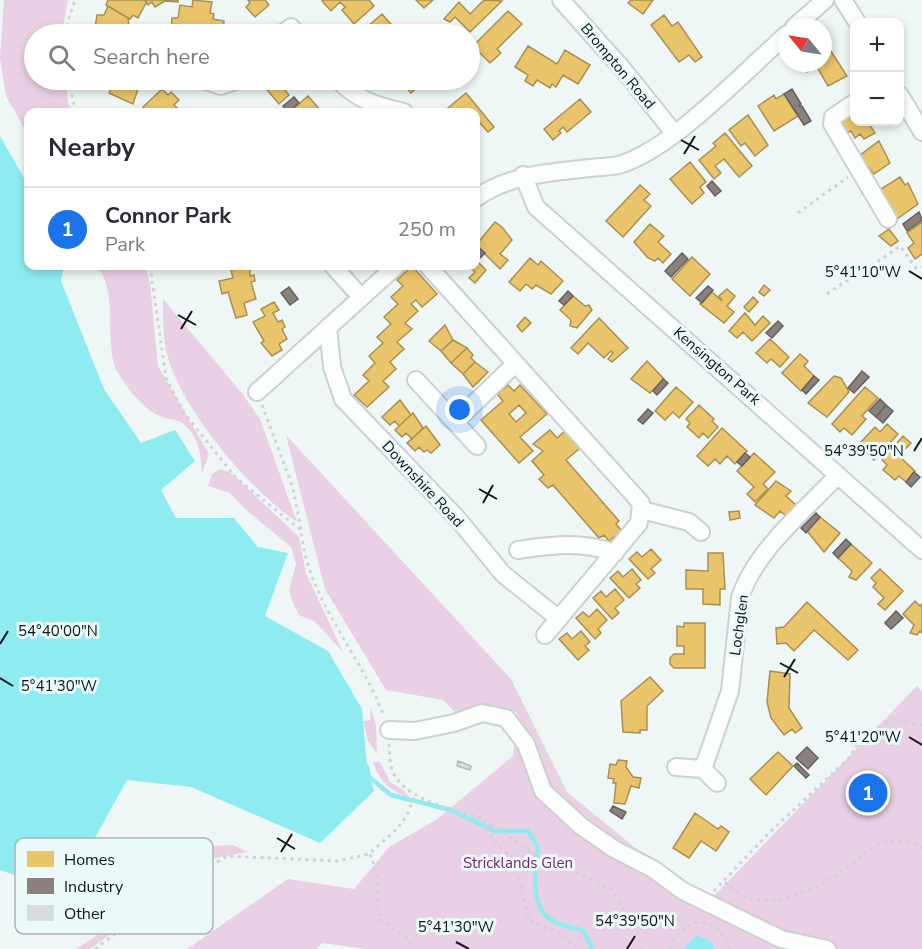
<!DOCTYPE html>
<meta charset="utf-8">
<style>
body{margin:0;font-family:"Nunito Sans",sans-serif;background:#f2f2f3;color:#2b2b33}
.controls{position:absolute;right:18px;top:18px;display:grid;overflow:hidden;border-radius:12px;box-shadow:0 3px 9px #0003}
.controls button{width:54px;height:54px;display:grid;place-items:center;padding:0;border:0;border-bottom:2px solid #e1e1e2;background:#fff;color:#2b2b33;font:30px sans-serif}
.compass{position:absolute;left:778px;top:18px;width:54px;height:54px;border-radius:50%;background:#fff;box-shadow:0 3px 9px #0003;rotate:300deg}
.you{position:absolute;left:460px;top:410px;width:21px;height:21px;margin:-15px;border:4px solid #fff;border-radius:50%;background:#1a73e8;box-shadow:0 0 0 9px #1a73e833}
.badge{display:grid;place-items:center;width:39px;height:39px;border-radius:50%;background:#1a73e8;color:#fff;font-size:20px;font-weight:700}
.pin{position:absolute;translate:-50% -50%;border:3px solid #fff;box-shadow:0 2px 6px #0006}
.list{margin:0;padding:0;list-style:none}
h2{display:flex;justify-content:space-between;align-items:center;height:78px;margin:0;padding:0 24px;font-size:26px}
h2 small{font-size:20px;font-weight:400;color:#7c7c81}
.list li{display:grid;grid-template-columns:39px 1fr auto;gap:18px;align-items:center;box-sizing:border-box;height:84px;padding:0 24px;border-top:2px solid #e1e1e2}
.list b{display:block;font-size:22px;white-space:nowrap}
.list p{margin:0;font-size:20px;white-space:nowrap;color:#7c7c81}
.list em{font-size:20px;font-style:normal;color:#7c7c81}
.icon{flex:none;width:33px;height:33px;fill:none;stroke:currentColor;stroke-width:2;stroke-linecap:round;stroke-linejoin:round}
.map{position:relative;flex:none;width:922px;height:949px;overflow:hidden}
.search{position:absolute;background:#fff;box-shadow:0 3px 9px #0003;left:24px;top:24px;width:456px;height:66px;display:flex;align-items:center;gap:15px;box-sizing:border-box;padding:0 21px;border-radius:33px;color:#7c7c81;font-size:22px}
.panel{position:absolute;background:#fff;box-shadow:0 3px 9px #0003;left:24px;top:108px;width:456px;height:162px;border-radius:12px}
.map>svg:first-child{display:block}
.green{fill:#ead0e4}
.water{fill:#8eebf0}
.homes{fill:#e9c46a;stroke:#a89051;stroke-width:1.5;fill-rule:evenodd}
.industry{fill:#8a817c;stroke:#66615d;stroke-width:1.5}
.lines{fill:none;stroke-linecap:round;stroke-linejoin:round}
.stream{stroke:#8eebf0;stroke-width:4.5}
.building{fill:#d7dcdc;stroke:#b4baba;stroke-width:1.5}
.minor-casing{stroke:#cbd1d1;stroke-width:20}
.path{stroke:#d0d3d3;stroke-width:3;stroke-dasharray:3 4.5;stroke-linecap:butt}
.minor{stroke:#fcfefe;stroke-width:16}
.ticks{fill:none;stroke:#111616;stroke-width:2}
.labels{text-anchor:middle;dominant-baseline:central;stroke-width:6;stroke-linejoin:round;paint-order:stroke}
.street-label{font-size:15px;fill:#111616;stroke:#ebf9f9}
.park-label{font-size:15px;fill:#771f64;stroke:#ebf9f9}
.key{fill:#ebf9f9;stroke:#aab5b5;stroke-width:1.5}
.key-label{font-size:16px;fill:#111616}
.ticks-label{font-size:15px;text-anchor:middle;fill:#111616;stroke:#ebf9f9;stroke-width:6;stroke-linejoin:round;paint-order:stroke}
</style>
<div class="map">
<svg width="922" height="949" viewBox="0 0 922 949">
<rect width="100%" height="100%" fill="#eef6f6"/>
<path class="green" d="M4 0H68L62 34H34V80H66L68 104 74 112H28V135L6 96 0 58Z
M96 266H145L150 283 158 366 209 454 202 473C201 455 198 430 178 421 172 419 166 419 160 416 144 410 124 385 116 369 104 343 119 288 96 266Z
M163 299 241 392 260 419 297 522C250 491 174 402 165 345 163 330 163 314 163 299Z
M286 435 511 679 567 792 682 886 715 895 917 686 922 691V949H367L322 943 317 949H187L288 879 354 889 389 847 436 820 513 756 517 713 492 705 455 712 443 700 386 690 325 589Z
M220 469 230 472 299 537 306 573 343 652 315 622 299 615 293 603 289 590 296 564 291 547 245 509 230 493 208 486 212 474Z
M371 707 376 726 377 754 368 741 363 721 370 720Z
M373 762H380L390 782 403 790 410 798C391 791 379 782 373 762Z
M233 845 248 852 215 858 90 949H76L136 909 130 890 137 853 148 868 155 869 153 849 166 863 181 871 190 867 191 847Z"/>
<path class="water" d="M0 136 28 185V266H64L61 281 104 389 141 443 175 430 195 461 161 490 176 518H234L258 547 288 553 265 616 328 651 362 709 367 767 374 791 320 843 191 787 127 780 65 892 0 870Z
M697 935 712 943 714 949H682Z"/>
<path class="homes" d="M108 0H145L146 3 138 18 133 15 130 19 106 5Z
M145 0H178V2L165 1 155 7 152 2 148 5Z
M193 0 212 2 210 13 214 14 213 19 224 21 223 34H171L172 18H178L180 5 192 7Z
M248 0H265L269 5 255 17 246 7 250 3Z
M324 0H369L374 6 354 24 342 10 345 7 340 2 331 11 322 1Z
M416 0H433L424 8Z
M484 0 502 1 470 32 455 17 450 22 444 19 459 2 470 14Z
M631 0H653L643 14 628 3Z
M108 6 128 18 130 34H94L97 15H104Z
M508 11 522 24 497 49 501 53 490 63 473 46Z
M382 14 396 30 391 34H374L368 26Z
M664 15 672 26 678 22 702 57 695 62 689 55 679 62 651 25Z
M825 42 847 76 828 86 817 67 807 72 802 63H823V43Z
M528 46 557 64 565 50 590 65 578 84 563 75 556 87 552 84 550 88 537 80 533 86 525 81 528 75 515 67Z
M107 80H141L133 104 109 93 112 86Z
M269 80H292L283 88 289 95 279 104 263 85Z
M399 80H427L411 93Z
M162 89 168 95 171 92 179 100 174 105 181 112H148L143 107Z
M466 93 494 127 488 132 479 122 476 125V112H443Z
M784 94 798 116 774 131 758 106 774 95 776 99Z
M308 96 322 112H296L293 109Z
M580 99 591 112 567 132 563 127 559 131 561 133 553 140 544 129Z
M854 109V122H868L875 133 864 139 860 134 855 138 851 131 847 133 839 120Z
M748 115 768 145 755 156 745 143 741 146 729 130Z
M725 133 752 166 739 177 724 159 715 166 721 173 714 179 699 160 716 146 713 143Z
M879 141 890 163 874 174 859 156Z
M690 162 706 182 700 187 704 193 692 204 670 179Z
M900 177 905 185 908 183 918 204 897 219 878 191Z
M640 185 650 194 644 200 651 206 623 237 606 221Z
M495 222 502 227 512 240 500 254 508 260 500 269 476 245Z
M922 222V254L915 259 908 248 914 243 907 233Z
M650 224 664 236 658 242 671 254 663 263 658 258 655 261 648 258 634 242Z
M889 229 898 241 891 246 879 236Z
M692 257 710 274 690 296 672 279Z
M530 258 538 265 541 261 563 281 551 294 536 285 532 289 526 284 520 291 509 282Z
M476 260 486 270 475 283 469 278 475 272 468 266H476Z
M236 266H250V276L254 275 255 281 251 282 256 299 244 303 247 315 236 318 228 292 222 294 219 281 233 278 231 270 237 269Z
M412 266 437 294 422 307 416 300 411 304 418 311 405 323 412 329 397 342 404 349 390 362 396 369 383 381 389 387 367 407 354 395 369 381 363 375 375 363 369 356 383 343 377 337 391 324 384 317 398 304 391 297 403 286 397 280Z
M764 285 770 290 764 296 759 292Z
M727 289 735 296 727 306 734 312 724 323 700 304 712 292 722 301 719 296Z
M573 296 585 306 589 305 592 310 577 328 570 326 571 320 560 310Z
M753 297 758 302 749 312 744 307Z
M274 302 279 310 273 313 278 322 282 320 285 327 282 329 287 339 279 344 282 350 272 356 261 343 264 341 253 322 265 316 261 309Z
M745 313 755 325 763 316 770 323 752 341 743 332 737 338 729 331Z
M525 317 531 323 522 332 517 326Z
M599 318 628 348 612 362 608 359 613 353 611 351 604 358 588 343 578 354 571 348Z
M445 325 453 340 441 351 429 341Z
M770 339 789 357 780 367 771 359 767 363 756 353Z
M453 340 467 348 451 363 441 351Z
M467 348 473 355 471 358 475 362 463 374 451 363Z
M800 354 808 361 804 366 814 376 801 391 782 373Z
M647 361 664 379 650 393 631 379Z
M475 362 488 372 473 387 463 374Z
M834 376 841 378 849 392 827 417 808 403Z
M508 385 514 391 520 385 547 414 520 437 533 451 519 463 481 420 503 401 497 394ZM519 405 526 413 516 422 509 414Z
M676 387 693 402 679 418 673 412 665 420 655 411Z
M865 387 878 398 862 416 866 419 852 435 844 428 840 432 832 424Z
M400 400 411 415 399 426 395 421 390 425 382 417Z
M699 405 714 419 712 421 718 427 708 438 703 433 699 438 687 427 690 423 686 419Z
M413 413 423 428 412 439 406 433 402 437 395 430Z
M887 424 898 434 874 460 866 453 869 450 861 442 875 427 880 432Z
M426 426 440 445 431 453 427 450 424 452 419 447 415 451 407 443Z
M722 428 747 451 735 464 727 456 720 464 715 459 708 466 697 456Z
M550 430 557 438 565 431 580 448 566 460 619 521 616 524 622 531 609 541 604 535 599 538 553 485 548 488 539 479 544 475 532 461 543 451 533 444Z
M903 436 911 443 899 456 915 471 906 482 899 476 895 480 883 470 887 465 882 460Z
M754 453 775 472 763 484 768 489 755 502 747 494 754 487 737 471Z
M776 481 791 491 786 496 796 505 786 516 780 511 774 518 755 505Z
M739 511 740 518 730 520 729 512Z
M820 517 840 533 824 552 807 531Z
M851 544 872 563 856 580 849 577 852 571 838 558Z
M651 549 661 560 651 569 655 573 648 579 629 559 637 552 642 557Z
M708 553H723L725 589H720V605L703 604V589H686V570L708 571Z
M632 569 641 580 636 584 640 588 629 598 610 578 618 571 623 577Z
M880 569 903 591 885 610 878 604 884 598 873 587 876 583 871 578Z
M615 589 624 600 615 608 619 613 612 619 593 598 601 591 606 597Z
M915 601 920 606 922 604V633L920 631 917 635 910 633 914 625 903 614Z
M807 602 858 650 848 660 814 630 794 651 786 643 777 644 776 628 784 627Z
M597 609 607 620 598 629 601 633 595 639 576 618 583 612 589 617Z
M684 623H705V668H674L670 664V658L674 654H684V646H677V626L684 627Z
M581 631 590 642 585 646 589 650 578 660 559 639 567 633 572 639Z
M770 671 790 674 789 708 802 728 795 733 792 729 784 735 771 718 767 702Z
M650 677 663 691 647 706V730H640V733L623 732 621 701Z
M778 752 793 766 766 795 750 779Z
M618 760 627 761 626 767 633 777 641 778 639 788 631 786 625 804 614 803 616 783H613L614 779 608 778 610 764 616 765Z
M695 813 718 829 721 826 729 832 716 851 701 841 689 858 673 848Z"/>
<path class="industry" d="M792 89 801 104 799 106H802L811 121 804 125 784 94Z
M294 97 299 103 288 112 283 106Z
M712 181 721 191 715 196 707 186Z
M919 212 922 220 907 231 903 224Z
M477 246 485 253 478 260 476 258Z
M682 253 688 259 671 277 665 271Z
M708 286 713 290 702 303 696 298Z
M289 287 298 299 290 305 281 293Z
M568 291 573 296 564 305 559 301Z
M778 321 783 326 772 338 766 333Z
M862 371 869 377 854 393 848 388Z
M814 376 819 380 806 394 802 390Z
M663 379 668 383 657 395 653 391Z
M880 399 886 405 876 417 869 411Z
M886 405 893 411 883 423 876 417Z
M648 409 653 413 643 424 638 420Z
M745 453 750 457 742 466 737 462Z
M914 472 920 477 911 487 906 482Z
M816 513 820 517 806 533 801 528Z
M846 539 851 544 838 558 833 553Z
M896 611 903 618 891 629 885 623Z
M807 747 818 758 808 769 796 758Z
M797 763 809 775 806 778 794 766Z
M613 806 626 812 622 819 610 811Z"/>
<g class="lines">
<path class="stream" d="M367 767 369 777 391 795 451 810 495 831H528L538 847C535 869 529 908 553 921 562 926 575 928 584 931L592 949"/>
</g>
<path class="building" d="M458 761 471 766 470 770 457 766Z"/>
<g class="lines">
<g class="minor-casing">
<path id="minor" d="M561 0 621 67 675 134
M843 0 857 22
M794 27 825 0
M282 34 291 27 297 34
M203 80 221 86 238 80
M338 80C359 101 377 106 404 112
M900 95 922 132
M854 103 833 117 832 124 888 219
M523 175 536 207 922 550
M476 198C511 174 548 173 590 168 600 167 612 167 622 164 674 147 744 72 787 34
M333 266 361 297
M428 266 641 503 639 523 545 635
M328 327 332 367 343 399 457 518 503 574 559 619
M416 380 477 446
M257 392 396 266
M455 422 515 364
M642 510 689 522 701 532
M518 550C554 545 580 541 615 553
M389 730 415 731 454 723 482 713 506 718 526 744 543 791 581 826 614 849 653 869 683 891 781 939 827 949
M676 767 703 769 717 783
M703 769 730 691 740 598C754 552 806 509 838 475"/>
</g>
<path class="path" d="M68 34V21L75 0
M68 80 76 112
M798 213 848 177
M150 266 166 378 184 413 237 479 301 530C307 600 361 653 384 717
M827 294C852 276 876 264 900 246L916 268 922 267
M262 405 293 488 301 530
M389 744C390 754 389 767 395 776 411 802 454 809 481 818L495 842 515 861 529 920 564 935 577 949
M484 820 532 852
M370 854 377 874 379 919 409 940 411 949
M515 861 532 852 611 889 635 928 642 949
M725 882C757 918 806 895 839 873 855 863 871 845 890 841 901 840 913 843 922 848
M714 891 769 833 848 759 863 736 894 719 922 725
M95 949 188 880 227 856 338 861 369 854 398 828 407 815 415 795
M670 949C676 929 699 913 718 929 723 933 727 943 730 949"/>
<use href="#minor" class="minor"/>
</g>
<path class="ticks" d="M681 140 699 150M684 154 695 136M909 271 922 279M178 315 196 325M181 329 192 311M914 451 922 438M479 489 497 499M483 503 493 485M0 644 8 631M780 663 798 673M784 677 795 659M0 678 13 686M909 737 922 745M277 838 295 849M281 852 292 834M456 942 469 949M627 949 635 936"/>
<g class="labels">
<g class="street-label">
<text transform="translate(618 66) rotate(50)">Brompton Road</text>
<text transform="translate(717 366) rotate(41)">Kensington Park</text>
<text transform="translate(423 484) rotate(47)">Downshire Road</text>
<text transform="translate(739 625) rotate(-82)">Lochglen</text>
</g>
<g class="park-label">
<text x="518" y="863">Stricklands Glen</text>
</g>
</g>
<rect x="15" y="838" width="198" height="96" rx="9" class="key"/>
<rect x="27" y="851" width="27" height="16" fill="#e9c46a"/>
<rect x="27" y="878" width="27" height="16" fill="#8a817c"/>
<rect x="27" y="905" width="27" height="16" fill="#d7dcdc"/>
<g class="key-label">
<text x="64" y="865">Homes</text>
<text x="64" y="892">Industry</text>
<text x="64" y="919">Other</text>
</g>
<g class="ticks-label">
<text x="863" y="277">5°41'10"W</text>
<text x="864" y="456">54°39'50"N</text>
<text x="58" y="636">54°40'00"N</text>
<text x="59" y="691">5°41'30"W</text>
<text x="863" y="742">5°41'20"W</text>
<text x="635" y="926">54°39'50"N</text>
<text x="456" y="932">5°41'30"W</text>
</g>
</svg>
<div class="controls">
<button>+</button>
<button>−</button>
</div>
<svg class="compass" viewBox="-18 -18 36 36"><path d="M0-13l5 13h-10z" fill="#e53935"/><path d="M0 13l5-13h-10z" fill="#7c7c81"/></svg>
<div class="you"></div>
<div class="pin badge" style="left:868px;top:793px">1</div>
<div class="search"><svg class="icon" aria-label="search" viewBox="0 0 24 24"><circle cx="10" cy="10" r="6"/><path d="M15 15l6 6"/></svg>Search here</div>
<section class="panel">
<h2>Nearby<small></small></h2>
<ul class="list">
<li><span class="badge">1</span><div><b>Connor Park</b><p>Park</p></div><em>250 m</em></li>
</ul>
</section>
</div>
